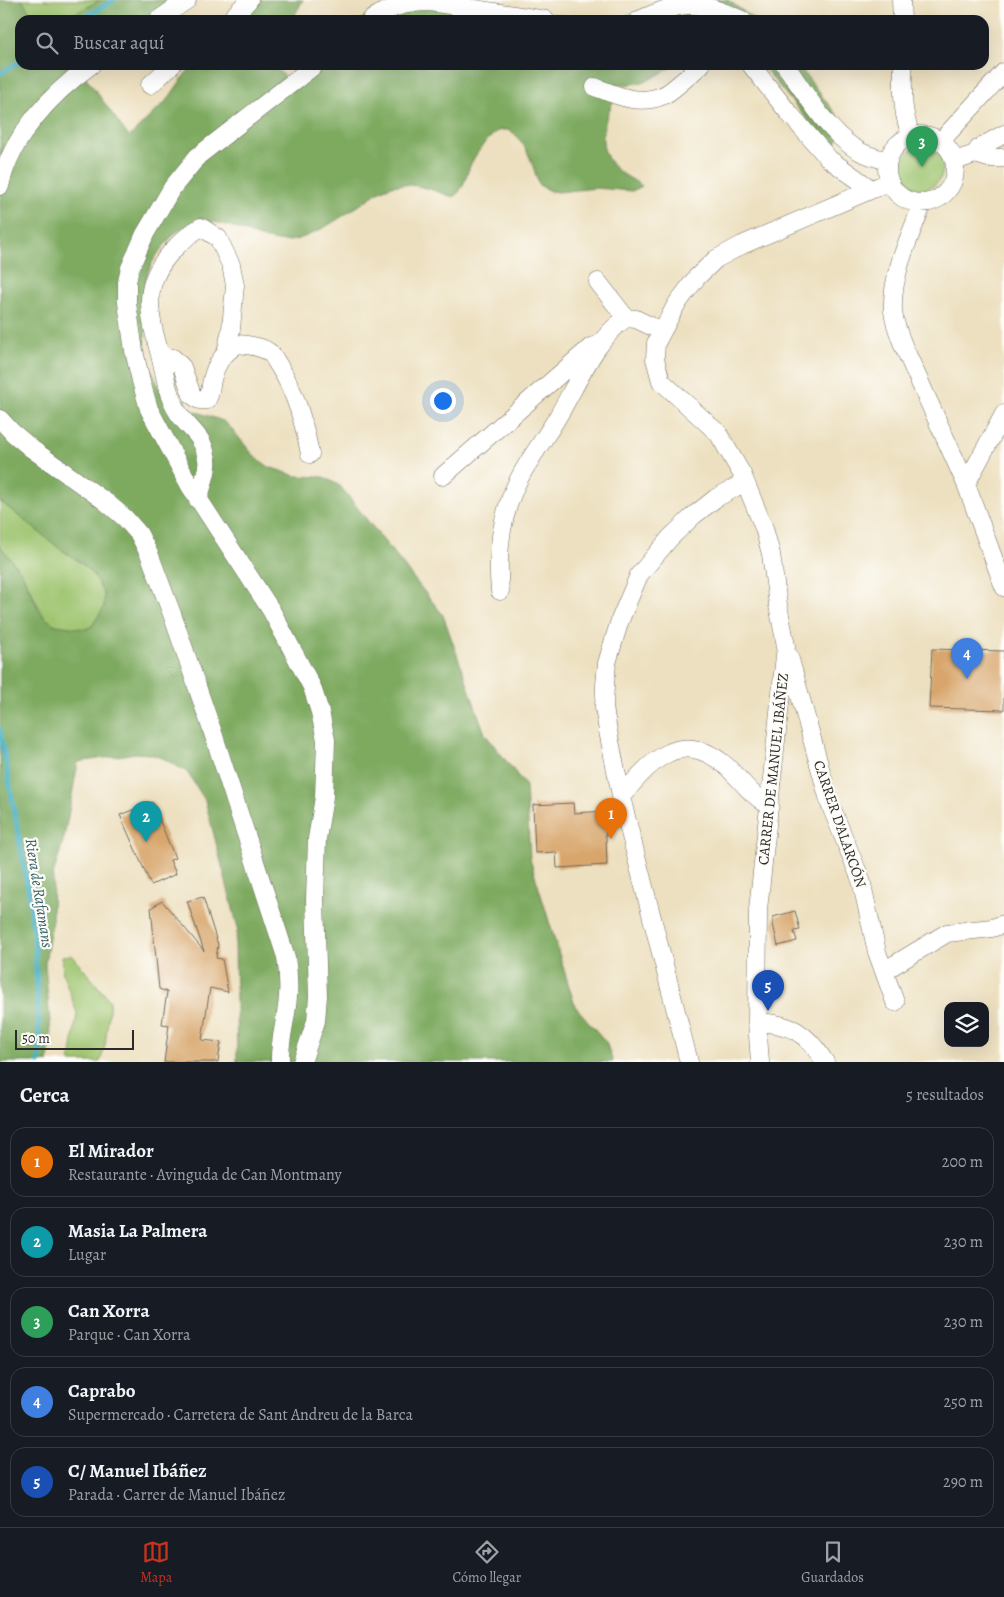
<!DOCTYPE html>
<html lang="es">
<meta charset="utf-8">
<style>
body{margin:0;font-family:Alegreya,serif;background:#242831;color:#f1f3f6}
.controls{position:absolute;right:15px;bottom:15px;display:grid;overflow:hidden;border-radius:10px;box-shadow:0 5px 20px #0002}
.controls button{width:45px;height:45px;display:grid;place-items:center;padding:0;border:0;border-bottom:1px solid #363941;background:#171b24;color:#f1f3f6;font:25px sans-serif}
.scale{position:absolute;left:15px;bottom:12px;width:119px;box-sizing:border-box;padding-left:5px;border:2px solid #2b2b2b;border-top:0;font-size:14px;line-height:18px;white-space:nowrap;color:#2b2b2b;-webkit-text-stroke:4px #fdfcf7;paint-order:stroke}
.you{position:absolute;left:442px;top:400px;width:18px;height:18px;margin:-12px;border:4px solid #fff;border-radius:50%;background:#1a73e8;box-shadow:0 0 0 8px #1a73e833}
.badge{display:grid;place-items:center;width:32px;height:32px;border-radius:50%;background:#c8321e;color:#fff;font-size:16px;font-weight:700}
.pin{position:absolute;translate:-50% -41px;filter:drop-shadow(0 1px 2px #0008)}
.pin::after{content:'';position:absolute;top:26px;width:18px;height:15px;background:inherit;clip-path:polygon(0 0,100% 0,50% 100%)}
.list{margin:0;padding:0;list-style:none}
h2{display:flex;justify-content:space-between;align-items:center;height:65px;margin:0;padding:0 20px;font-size:21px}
h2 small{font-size:16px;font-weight:400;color:#9ea1a6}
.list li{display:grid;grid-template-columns:32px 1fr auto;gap:15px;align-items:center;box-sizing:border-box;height:70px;margin:0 10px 10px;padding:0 10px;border:1px solid #363941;border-radius:15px}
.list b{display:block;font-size:19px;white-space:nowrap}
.list p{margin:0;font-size:16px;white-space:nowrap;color:#9ea1a6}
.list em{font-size:16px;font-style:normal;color:#9ea1a6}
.icon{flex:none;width:28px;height:28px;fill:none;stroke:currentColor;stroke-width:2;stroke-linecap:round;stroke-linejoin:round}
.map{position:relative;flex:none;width:1004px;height:1062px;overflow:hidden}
.search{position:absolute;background:#171b24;box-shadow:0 5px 20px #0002;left:15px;right:15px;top:15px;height:55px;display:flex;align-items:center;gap:12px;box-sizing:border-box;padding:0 18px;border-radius:15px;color:#9ea1a6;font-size:19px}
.sheet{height:465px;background:#171b24}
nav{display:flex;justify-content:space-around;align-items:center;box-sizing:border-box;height:70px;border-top:1px solid #363941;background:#171b24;font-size:14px;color:#9ea1a6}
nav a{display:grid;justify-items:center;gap:2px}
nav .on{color:#c8321e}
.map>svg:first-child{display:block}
.green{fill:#9ec46e;stroke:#64784c}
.forest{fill:#7eaa61;stroke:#546a46}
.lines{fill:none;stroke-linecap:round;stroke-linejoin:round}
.stream{stroke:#46b0c4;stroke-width:5}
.building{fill:#d8a66c}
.minor-casing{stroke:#6f6a5f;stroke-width:19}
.minor{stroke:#fff;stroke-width:18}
.labels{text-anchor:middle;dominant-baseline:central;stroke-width:4.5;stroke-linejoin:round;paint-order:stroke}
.street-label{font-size:15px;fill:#2b2b2b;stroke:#fdfcf7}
.water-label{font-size:16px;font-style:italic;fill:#366068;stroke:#fdfcf7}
</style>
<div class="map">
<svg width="1004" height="1062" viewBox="0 0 1004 1062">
<rect width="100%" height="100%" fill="#fdfcf7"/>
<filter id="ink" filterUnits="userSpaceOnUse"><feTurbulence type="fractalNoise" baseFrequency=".02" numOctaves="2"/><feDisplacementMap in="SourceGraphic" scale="10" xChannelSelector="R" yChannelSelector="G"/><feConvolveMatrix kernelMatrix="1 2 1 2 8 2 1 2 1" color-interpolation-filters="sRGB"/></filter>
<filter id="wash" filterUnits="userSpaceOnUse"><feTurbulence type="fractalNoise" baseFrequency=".0096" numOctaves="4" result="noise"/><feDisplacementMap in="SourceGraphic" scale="20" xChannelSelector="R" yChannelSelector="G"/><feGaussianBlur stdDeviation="1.12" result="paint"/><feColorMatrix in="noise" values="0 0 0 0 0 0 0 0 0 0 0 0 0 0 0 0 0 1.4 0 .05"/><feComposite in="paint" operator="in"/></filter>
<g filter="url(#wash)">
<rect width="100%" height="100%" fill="#ede0c0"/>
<path class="green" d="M22 0H100L63 20H35Z
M901 168a21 21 0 1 1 42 0a21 21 0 1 1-42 0Z
M0 501C19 516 38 531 57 546 75 560 90 566 101 587 103 592 105 597 105 602 105 610 95 627 86 629 72 632 54 627 44 617L21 572 0 546Z
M72 955 110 1001 105 1046 100 1062H70L77 1013 63 974 62 956Z"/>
<path class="forest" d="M0 0H22L35 20H20V65H77L129 137 168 99 186 73 194 65H276L278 70 288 79 305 65H676C659 74 641 87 622 84 608 111 590 143 616 169 623 175 634 180 642 186L632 191 596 188 558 192 550 191 539 185C532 164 528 143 509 130 506 130 503 130 501 130 490 133 474 156 470 166 465 178 464 190 453 197 436 191 416 183 398 185 381 186 369 200 355 208 337 220 316 234 295 240 268 247 238 224 211 222 192 220 180 227 168 241 141 272 144 286 145 325 146 334 144 346 147 355 150 369 158 384 163 397L188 409 223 421 230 427 255 457 269 467 296 476 324 477 340 486 443 615 485 734 526 786 530 859 575 1006 606 1042 613 1062H237L235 942 238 928 205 800 187 772 163 758 150 754 136 753 78 762 64 838 53 875 52 920 45 964 51 1035 48 1062H0V546L21 572 40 612 44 617 55 625 86 629 92 626 104 607V594L93 574 82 563 59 548 0 501Z
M100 0H167L161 7 142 20H63Z
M258 0H303L292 20H244Z
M450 0 574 17 616 18 642 11 668 0H728L755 20H361L373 10Z
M762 65H798L845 126 832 150Z"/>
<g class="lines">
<path class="stream" d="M81 20 114 0
M0 74 20 61
M0 730 29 895 35 947 40 1056 38 1062"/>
</g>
<g id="blocks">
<path class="building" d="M932 649 1004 651V710L929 708Z
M152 802 175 858 170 860 176 874 151 885 120 815Z
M573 803 574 813 605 811 607 865 557 868 556 852 535 853 533 805Z
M203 897 218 945 216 958 222 959 228 992 210 988 202 1040 221 1042 218 1062H164L169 1025 162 1024 167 992 159 989 151 908 162 901 204 951 187 901Z
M795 911 800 930 794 931 797 941 778 946 773 924V917Z"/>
</g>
</g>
<g filter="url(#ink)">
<use href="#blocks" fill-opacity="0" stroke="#6f6a5f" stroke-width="1"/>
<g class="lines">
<g class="minor-casing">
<path id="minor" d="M901 0 902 20
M158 20 187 0
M230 20 249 0
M371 20C388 7 408 2 430 2L546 20
M639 20C683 0 698 0 742 20
M751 65 788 112 829 159 871 189
M785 65C806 93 829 136 861 152 869 156 878 158 887 161
M903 65C903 92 901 112 912 137
M150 85 172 65
M595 87C618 96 640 106 664 95 673 91 691 73 701 65
M887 169a34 34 0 1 1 68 0a34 34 0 1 1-68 0Z
M941 141 1004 72
M975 154 979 148 1004 134
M955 161 975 154 988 158H1004
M0 186C11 136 51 94 91 65
M923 203C910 236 891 275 893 311 894 323 899 334 903 345L966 484 1004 587
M598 282 626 318
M160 355 173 358 182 367 192 395 199 400H207C211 393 210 387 212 380 216 362 223 355 237 344 246 345 263 346 270 353 274 356 276 362 279 366 296 393 304 423 310 454
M0 419 13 433 32 449 106 502 125 518 139 534 150 556 172 614 212 730 286 957C288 970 289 983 288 996 287 1018 279 1039 280 1062
M443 476 591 347 594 346
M966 484 1004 414
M198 500C201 490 209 468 207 459 202 432 189 431 177 411 168 397 166 379 162 363 151 318 137 287 174 249 183 240 190 233 201 227L218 238 231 265 235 285 231 329 226 353
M500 591C497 559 499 530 510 500 520 470 541 445 557 418 577 385 594 340 626 318L636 319 661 331
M789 656 830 804 861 880 877 952 895 1002
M621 797C650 762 680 727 725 765 740 778 751 796 770 806
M884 971 947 933 992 928 1004 924
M757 1022C792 1024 806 1032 825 1062
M302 1062 316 1021 318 996 315 900 317 839 324 797 326 740 320 712 312 687 271 610 190 486 149 409 141 381 134 351 127 303V282L130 268 145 234 172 188 198 156 315 65
M689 1062 623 805 608 731 604 708 605 685 607 663 620 620 639 575 670 538 693 516 716 498 745 482
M760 1062 757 1022 758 910 786 646 778 605 771 554 764 528 742 474 718 433 661 381 655 359 656 343 676 305 697 277 716 259 742 245 889 182"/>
</g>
<use href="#minor" class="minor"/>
</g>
</g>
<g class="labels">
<g class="street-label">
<text transform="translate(773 769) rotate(-84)">CARRER DE MANUEL IBÁÑEZ</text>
<text transform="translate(840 824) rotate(71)">CARRER D'ALARCÓN</text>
</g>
<g class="water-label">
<text transform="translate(39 893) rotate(81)">Riera de Rafamans</text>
</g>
</g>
</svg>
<div class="controls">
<button><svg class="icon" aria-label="layers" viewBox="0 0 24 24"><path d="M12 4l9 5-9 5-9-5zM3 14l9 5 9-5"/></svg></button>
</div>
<div class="scale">50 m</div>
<div class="you"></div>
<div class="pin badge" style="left:611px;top:839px;background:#e8710a">1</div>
<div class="pin badge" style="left:146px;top:842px;background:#0f9aa8">2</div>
<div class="pin badge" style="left:922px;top:167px;background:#2e9e5b">3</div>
<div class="pin badge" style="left:967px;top:679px;background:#3f7fe0">4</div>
<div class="pin badge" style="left:768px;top:1011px;background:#1a4fb4">5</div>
<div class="search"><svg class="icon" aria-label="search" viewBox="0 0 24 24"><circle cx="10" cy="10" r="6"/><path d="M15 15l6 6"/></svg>Buscar aquí</div>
</div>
<section class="sheet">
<h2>Cerca<small>5 resultados</small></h2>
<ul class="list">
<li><span class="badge" style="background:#e8710a">1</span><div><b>El Mirador</b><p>Restaurante · Avinguda de Can Montmany</p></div><em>200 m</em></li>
<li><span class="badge" style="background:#0f9aa8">2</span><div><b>Masia La Palmera</b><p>Lugar</p></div><em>230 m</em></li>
<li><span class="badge" style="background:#2e9e5b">3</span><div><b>Can Xorra</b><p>Parque · Can Xorra</p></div><em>230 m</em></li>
<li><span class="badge" style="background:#3f7fe0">4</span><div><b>Caprabo</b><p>Supermercado · Carretera de Sant Andreu de la Barca</p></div><em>250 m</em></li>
<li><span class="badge" style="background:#1a4fb4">5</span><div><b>C/ Manuel Ibáñez</b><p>Parada · Carrer de Manuel Ibáñez</p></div><em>290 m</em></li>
</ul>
</section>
<nav>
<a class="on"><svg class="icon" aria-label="map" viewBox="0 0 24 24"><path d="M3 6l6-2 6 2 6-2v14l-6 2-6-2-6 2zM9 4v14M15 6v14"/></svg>Mapa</a>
<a><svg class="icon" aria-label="directions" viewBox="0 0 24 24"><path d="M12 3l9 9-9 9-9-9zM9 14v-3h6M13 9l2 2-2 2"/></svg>Cómo llegar</a>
<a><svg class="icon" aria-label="saved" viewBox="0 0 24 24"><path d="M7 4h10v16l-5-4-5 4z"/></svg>Guardados</a>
</nav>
